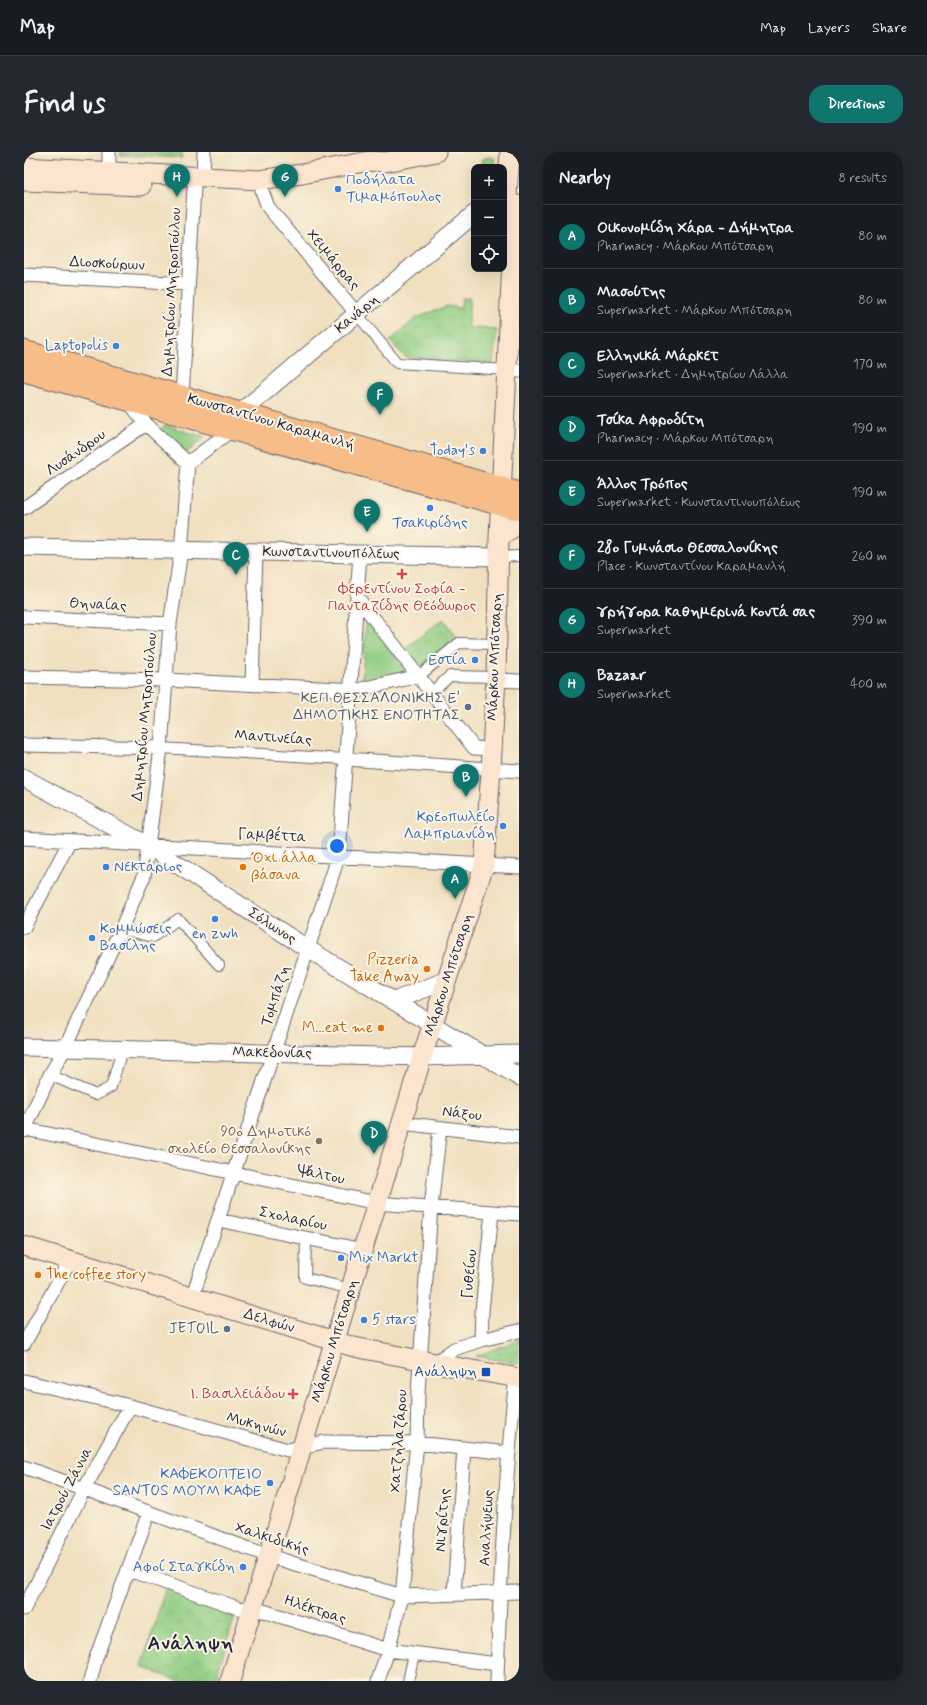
<!DOCTYPE html>
<meta charset="utf-8">
<style>
body{margin:0;font-family:Mynerve,sans-serif;background:#242831;color:#f1f3f6}
.controls{position:absolute;right:12px;top:12px;display:grid;overflow:hidden;border-radius:8px;box-shadow:0 4px 16px #0002}
.controls button{width:36px;height:36px;display:grid;place-items:center;padding:0;border:0;border-bottom:1px solid #363941;background:#171b24;color:#f1f3f6;font:20px sans-serif}
.you{position:absolute;left:313px;top:694px;width:14px;height:14px;margin:-10px;border:3px solid #fff;border-radius:50%;background:#1a73e8;box-shadow:0 0 0 6px #1a73e833}
.badge{display:grid;place-items:center;width:26px;height:26px;border-radius:50%;background:#0f766e;color:#fff;font-size:13px;font-weight:700}
.pin{position:absolute;translate:-50% -33px;filter:drop-shadow(0 1px 2px #0008)}
.pin::after{content:'';position:absolute;top:21px;width:14px;height:12px;background:inherit;clip-path:polygon(0 0,100% 0,50% 100%)}
.list{margin:0;padding:0;list-style:none}
h2{display:flex;justify-content:space-between;align-items:center;height:52px;margin:0;padding:0 16px;font-size:17px}
h2 small{font-size:13px;font-weight:400;color:#9ea1a6}
.list li{display:grid;grid-template-columns:26px 1fr auto;gap:12px;align-items:center;box-sizing:border-box;height:64px;padding:0 16px;border-top:1px solid #363941}
.list b{display:block;font-size:15px;white-space:nowrap}
.list p{margin:0;font-size:13px;white-space:nowrap;color:#9ea1a6}
.list em{font-size:13px;font-style:normal;color:#9ea1a6}
.icon{flex:none;width:22px;height:22px;fill:none;stroke:currentColor;stroke-width:2;stroke-linecap:round;stroke-linejoin:round}
.map{position:relative;flex:none;width:495px;height:1529px;overflow:hidden;border-radius:16px}
header{display:flex;align-items:center;gap:24px;box-sizing:border-box;height:56px;padding:0 20px;background:#171b24;border-bottom:1px solid #363941}
header strong{font-size:19px}
nav{display:flex;gap:22px;margin-inline-start:auto;font-size:14px}
.intro{display:flex;align-items:center;justify-content:space-between;box-sizing:border-box;height:96px;padding:0 24px}
h1{margin:0;font-size:28px}
.button{padding:10px 18px;border-radius:16px;background:#0f766e;color:#fff;font-size:14px;font-weight:700}
main{display:flex;gap:24px;padding:0 24px}
aside{flex:1;background:#171b24;border-radius:16px;box-shadow:0 4px 16px #0002}
.map>svg:first-child{display:block}
.grass{fill:#8fcc81;stroke:#58775e}
.park{fill:url(#park-crowns);stroke:#58775e}
.lines{fill:none;stroke-linecap:round;stroke-linejoin:round}
.pedestrian-casing{stroke:#6a646a;stroke-width:12}
.minor-casing{stroke:#6a646a;stroke-width:15}
.tertiary-casing{stroke:#6a646a;stroke-width:19}
.secondary-casing{stroke:#6a646a;stroke-width:21}
.primary-casing{stroke:#6a646a;stroke-width:23}
.pedestrian{stroke:#fff;stroke-width:10}
.minor{stroke:#fff;stroke-width:13}
.tertiary{stroke:#fff;stroke-width:17}
.secondary{stroke:#fce5cf;stroke-width:19}
.primary{stroke:#f7bd88;stroke-width:21}
.shop-dot{fill:#3f7fe0;stroke:#fcf5e5;stroke-width:1.5}
.health-dot{fill:#e0444e;stroke:#fcf5e5;stroke-width:1.5}
.service-dot{fill:#5c6f8a;stroke:#fcf5e5;stroke-width:1.5}
.food-dot{fill:#e8710a;stroke:#fcf5e5;stroke-width:1.5}
.education-dot{fill:#8d6e63;stroke:#fcf5e5;stroke-width:1.5}
.transit-dot{fill:#1a4fb4;stroke:#fcf5e5;stroke-width:1.5}
.labels{text-anchor:middle;dominant-baseline:central;stroke-width:4;stroke-linejoin:round;paint-order:stroke}
.shop-label{font-size:15px;fill:#366cbe;stroke:#fcf5e5;text-anchor:end}
.street-label{font-size:15px;fill:#22223b;stroke:#fcf5e5}
.health-label{font-size:15px;fill:#be3a42;stroke:#fcf5e5}
.service-label{font-size:15px;fill:#4e5e75;stroke:#fcf5e5;text-anchor:end}
.food-label{font-size:15px;fill:#c56008;stroke:#fcf5e5;text-anchor:start}
.education-label{font-size:15px;fill:#785e54;stroke:#fcf5e5;text-anchor:end}
.transit-label{font-size:15px;fill:#164399;stroke:#fcf5e5;text-anchor:end}
.district-label{font-size:19px;font-weight:bold;letter-spacing:1px;fill:#22223b;stroke:#fcf5e5}
</style>
<header>
<strong>Map</strong>
<nav><a>Map</a><a>Layers</a><a>Share</a></nav>
</header>
<div class="intro"><h1>Find us</h1><a class="button">Directions</a></div>
<main>
<div class="map">
<svg width="495" height="1529" viewBox="0 0 495 1529">
<defs>
<pattern id="park-crowns" width="20" height="18" patternUnits="userSpaceOnUse"><rect width="20" height="18" fill="#8fcc81"/><path d="M2 6a3 3 0 1 1 6 0M12 15a3 3 0 1 1 6 0" fill="none" stroke="#7baf70"/></pattern>
</defs>
<rect width="100%" height="100%" fill="#fcf5e5"/>
<filter id="ink" filterUnits="userSpaceOnUse"><feTurbulence type="fractalNoise" baseFrequency=".025" numOctaves="2"/><feDisplacementMap in="SourceGraphic" scale="8" xChannelSelector="R" yChannelSelector="G"/><feConvolveMatrix kernelMatrix="1 2 1 2 8 2 1 2 1" color-interpolation-filters="sRGB"/></filter>
<filter id="wash" filterUnits="userSpaceOnUse"><feTurbulence type="fractalNoise" baseFrequency=".012" numOctaves="4" result="noise"/><feDisplacementMap in="SourceGraphic" scale="16" xChannelSelector="R" yChannelSelector="G"/><feGaussianBlur stdDeviation="0.9" result="paint"/><feColorMatrix in="noise" values="0 0 0 0 0 0 0 0 0 0 0 0 0 0 0 0 0 1.4 0 .05"/><feComposite in="paint" operator="in"/></filter>
<g filter="url(#wash)">
<rect width="100%" height="100%" fill="#f0e0c0"/>
<path class="grass" d="M465 5 470 6 471 15H459L458 7Z
M140 273 181 285 165 299 158 302 138 281Z
M342 467 383 519 338 531Z"/>
<path class="park" d="M96 0H158V6L96 3Z
M438 146H446L444 175 473 178 469 212 381 205 366 189 392 166 423 154 437 156Z
M419 467 433 486 396 515 382 496Z
M495 1188V1212L452 1204Z
M142 1434 213 1457 191 1529H154L118 1515Z"/>
</g>
<g filter="url(#ink)">
<g class="lines">
<g class="pedestrian-casing">
<path id="pedestrian" d="M333 162 373 211 483 218
M474 405 495 404
M395 524 435 491 473 492
M408 540 426 524 472 525
M137 596 322 607
M97 777 129 785 154 767 195 813
M26 923 72 943 87 935 98 898
M282 1086 281 1126 327 1137
M384 1529 390 1502"/>
</g>
<g class="minor-casing">
<path id="minor" d="M85 19V0
M179 25 180 0
M238 39 244 55 333 162
M0 123 164 132
M483 218 495 219
M158 245 170 36
M104 249 122 272 164 311
M164 311 209 277
M0 356 122 272
M333 445 450 596 468 597
M0 465 146 472
M0 525 142 528 333 538 395 524
M471 528 495 529
M228 532 232 400
M0 593 137 596
M322 607 495 619
M0 686 495 715
M0 775 46 689
M378 971 495 985
M1 977 353 1051 495 1062
M0 979 26 923 41 896 97 777 120 724 137 596 146 472 157 399 164 311
M194 1068 339 1098
M168 1146 315 703 336 402
M457 1188 458 1159 468 1060
M0 1192 46 1108
M411 1211 430 1197 457 1188 495 1179
M0 1229 106 1254 264 1298 300 1290 393 1291 484 1301
M0 1315 245 1404 378 1444 495 1440
M105 1418 214 1456 236 1458 364 1498 473 1512
M430 1442 440 1296
M0 1457 60 1337 106 1254
M66 1529 72 1506 125 1360
M354 1529 364 1498 378 1444 393 1291 394 1240 407 1055 416 976
M473 1529C476 1428 481 1326 492 1225"/>
</g>
<g class="tertiary-casing">
<path id="tertiary" d="M216 261 450 62
M0 395 474 405
M0 626 123 693 284 797 495 925
M370 849 423 828
M0 895 398 905 495 902"/>
</g>
<g class="secondary-casing">
<path id="secondary" d="M486 0 483 43 490 66
M0 15 235 28 278 22 345 9 361 10 412 0
M0 29 117 34
M475 386 495 371
M0 1094 330 1195 437 1216 495 1226
M206 1529 398 905 460 713 467 618 472 525 475 386 490 66 495 53"/>
</g>
<g class="primary-casing">
<path id="primary" d="M0 199 495 341
M0 219 495 358"/>
</g>
<use href="#pedestrian" class="pedestrian"/>
<use href="#minor" class="minor"/>
<use href="#tertiary" class="tertiary"/>
<use href="#secondary" class="secondary"/>
<use href="#primary" class="primary"/>
</g>
</g>
<g class="shop-dot">
<circle cx="314" cy="37" r="4"/>
<circle cx="92" cy="194" r="4"/>
<circle cx="459" cy="299" r="4"/>
<circle cx="406" cy="356" r="4"/>
<circle cx="451" cy="508" r="4"/>
<circle cx="479" cy="674" r="4"/>
<circle cx="82" cy="715" r="4"/>
<circle cx="191" cy="767" r="4"/>
<circle cx="68" cy="786" r="4"/>
<circle cx="317" cy="1106" r="4"/>
<circle cx="340" cy="1168" r="4"/>
<circle cx="246" cy="1331" r="4"/>
<circle cx="219" cy="1415" r="4"/>
</g>
<g class="health-dot">
<path d="M376 416h4v4h4v4h-4v4h-4v-4h-4v-4h4z"/>
<path d="M267 1236h4v4h4v4h-4v4h-4v-4h-4v-4h4z"/>
</g>
<g class="service-dot">
<circle cx="444" cy="555" r="4"/>
<circle cx="203" cy="1177" r="4"/>
</g>
<g class="food-dot">
<circle cx="219" cy="715" r="4"/>
<circle cx="403" cy="817" r="4"/>
<circle cx="357" cy="876" r="4"/>
<circle cx="14" cy="1123" r="4"/>
</g>
<circle class="education-dot" cx="295" cy="989" r="4"/>
<rect class="transit-dot" x="457" y="1215" width="10" height="10" rx="2"/>
<g class="labels">
<g class="shop-label">
<text x="322" y="28" text-anchor="start">Ποδήλατα<tspan x="322" dy="17">Τιμαμόπουλος</tspan></text>
<text x="84" y="194">Laptopolis</text>
<text x="451" y="299">Today's</text>
<text x="406" y="371" text-anchor="middle">Τσακιρίδης</text>
<text x="443" y="508">Εστία</text>
<text x="471" y="665">Κρεοπωλείο<tspan x="471" dy="17">Λαμπριανίδη</tspan></text>
<text x="90" y="715" text-anchor="start">Νεκτάριος</text>
<text x="76" y="777" text-anchor="start">Κομμώσεις<tspan x="76" dy="17">Βασίλης</tspan></text>
<text x="191" y="782" text-anchor="middle">en zwh</text>
<text x="325" y="1106" text-anchor="start">Mix Markt</text>
<text x="348" y="1168" text-anchor="start">5 stars</text>
<text x="238" y="1322">ΚΑΦΕΚΟΠΤΕΙΟ<tspan x="238" dy="17">SANTOS ΜΟΥΜ ΚΑΦΕ</tspan></text>
<text x="211" y="1415">Αφοί Σταγκίδη</text>
</g>
<g class="street-label">
<text transform="translate(309 108) rotate(50)">Χειμάρρας</text>
<text transform="translate(83 112) rotate(3)">Διοσκούρων</text>
<text transform="translate(148 140) rotate(-87)">Δημητρίου Μητροπούλου</text>
<text transform="translate(333 162) rotate(-40)">Κανάρη</text>
<text transform="translate(247 270) rotate(16)">Κωνσταντίνου Καραμανλή</text>
<text transform="translate(52 301) rotate(-35)">Λυσάνδρου</text>
<text transform="translate(307 401) rotate(1)">Κωνσταντινουπόλεως</text>
<text transform="translate(74 453) rotate(3)">Θηναίας</text>
<text transform="translate(471 505) rotate(-88)">Μάρκου Μπότσαρη</text>
<text transform="translate(121 565) rotate(-85)">Δημητρίου Μητροπούλου</text>
<text transform="translate(249 586) rotate(4)">Μαντινείας</text>
<text transform="translate(248 684) rotate(3)">Γαμβέττα</text>
<text transform="translate(248 774) rotate(33)">Σόλωνος</text>
<text transform="translate(425 823) rotate(-72)">Μάρκου Μπότσαρη</text>
<text transform="translate(252 844) rotate(-72)">Τομπάζη</text>
<text transform="translate(248 901) rotate(1)">Μακεδονίας</text>
<text transform="translate(438 962) rotate(7)">Νάξου</text>
<text transform="translate(297 1023) rotate(12)">Ψάλτου</text>
<text transform="translate(269 1067) rotate(12)">Σχολαρίου</text>
<text transform="translate(446 1122) rotate(-84)">Γυθείου</text>
<text transform="translate(245 1169) rotate(17)">Δελφών</text>
<text transform="translate(311 1189) rotate(-73)">Μάρκου Μπότσαρη</text>
<text transform="translate(232 1273) rotate(15)">Μυκηνών</text>
<text transform="translate(375 1289) rotate(-86)">Χατζηλαζάρου</text>
<text transform="translate(43 1337) rotate(-62)">Ιατρού Ζάννα</text>
<text transform="translate(419 1368) rotate(-86)">Νιγρίτης</text>
<text transform="translate(463 1376) rotate(-87)">Αναλήψεως</text>
<text transform="translate(248 1387) rotate(18)">Χαλκιδικής</text>
<text transform="translate(291 1458) rotate(18)">Ηλέκτρας</text>
</g>
<g class="health-label">
<text x="378" y="437">Φερεντίνου Σοφία -<tspan x="378" dy="17">Πανταζίδης Θεόδωρος</tspan></text>
<text x="261" y="1242" text-anchor="end">Ι. Βασιλειάδου</text>
</g>
<g class="service-label">
<text x="436" y="546">ΚΕΠ ΘΕΣΣΑΛΟΝΙΚΗΣ Ε'<tspan x="436" dy="17">ΔΗΜΟΤΙΚΗΣ ΕΝΟΤΗΤΑΣ</tspan></text>
<text x="195" y="1177">JETOIL</text>
</g>
<g class="food-label">
<text x="227" y="706">Όχι άλλα<tspan x="227" dy="17">βάσανα</tspan></text>
<text x="395" y="808" text-anchor="end">Pizzeria<tspan x="395" dy="17">Take Away</tspan></text>
<text x="349" y="876" text-anchor="end">M...eat me</text>
<text x="22" y="1123">The coffee story</text>
</g>
<g class="education-label">
<text x="287" y="980">90ο Δημοτικό<tspan x="287" dy="17">σχολείο Θεσσαλονίκης</tspan></text>
</g>
<g class="transit-label">
<text x="453" y="1220">Ανάληψη</text>
</g>
<g class="district-label">
<text x="167" y="1491">Ανάληψη</text>
</g>
</g>
</svg>
<div class="controls">
<button>+</button>
<button>−</button>
<button><svg class="icon" aria-label="locate" viewBox="0 0 24 24"><circle cx="12" cy="12" r="6"/><path d="M12 2v4M12 18v4M2 12h4M18 12h4"/></svg></button>
</div>
<div class="you"></div>
<div class="pin badge" style="left:431px;top:747px">A</div>
<div class="pin badge" style="left:442px;top:645px">B</div>
<div class="pin badge" style="left:212px;top:423px">C</div>
<div class="pin badge" style="left:350px;top:1002px">D</div>
<div class="pin badge" style="left:343px;top:380px">E</div>
<div class="pin badge" style="left:356px;top:263px">F</div>
<div class="pin badge" style="left:261px;top:45px">G</div>
<div class="pin badge" style="left:153px;top:45px">H</div>
</div>
<aside>
<h2>Nearby<small>8 results</small></h2>
<ul class="list">
<li><span class="badge">A</span><div><b>Οικονομίδη Χάρα - Δήμητρα</b><p>Pharmacy · Μάρκου Μπότσαρη</p></div><em>80 m</em></li>
<li><span class="badge">B</span><div><b>Μασούτης</b><p>Supermarket · Μάρκου Μπότσαρη</p></div><em>80 m</em></li>
<li><span class="badge">C</span><div><b>Ελληνικά Μάρκετ</b><p>Supermarket · Δημητρίου Λάλλα</p></div><em>170 m</em></li>
<li><span class="badge">D</span><div><b>Τσίκα Αφροδίτη</b><p>Pharmacy · Μάρκου Μπότσαρη</p></div><em>190 m</em></li>
<li><span class="badge">E</span><div><b>Άλλος Τρόπος</b><p>Supermarket · Κωνσταντινουπόλεως</p></div><em>190 m</em></li>
<li><span class="badge">F</span><div><b>28ο Γυμνάσιο Θεσσαλονίκης</b><p>Place · Κωνσταντίνου Καραμανλή</p></div><em>260 m</em></li>
<li><span class="badge">G</span><div><b>γρήγορα καθημερινά κοντά σας</b><p>Supermarket</p></div><em>390 m</em></li>
<li><span class="badge">H</span><div><b>Bazaar</b><p>Supermarket</p></div><em>400 m</em></li>
</ul>
</aside>
</main>
